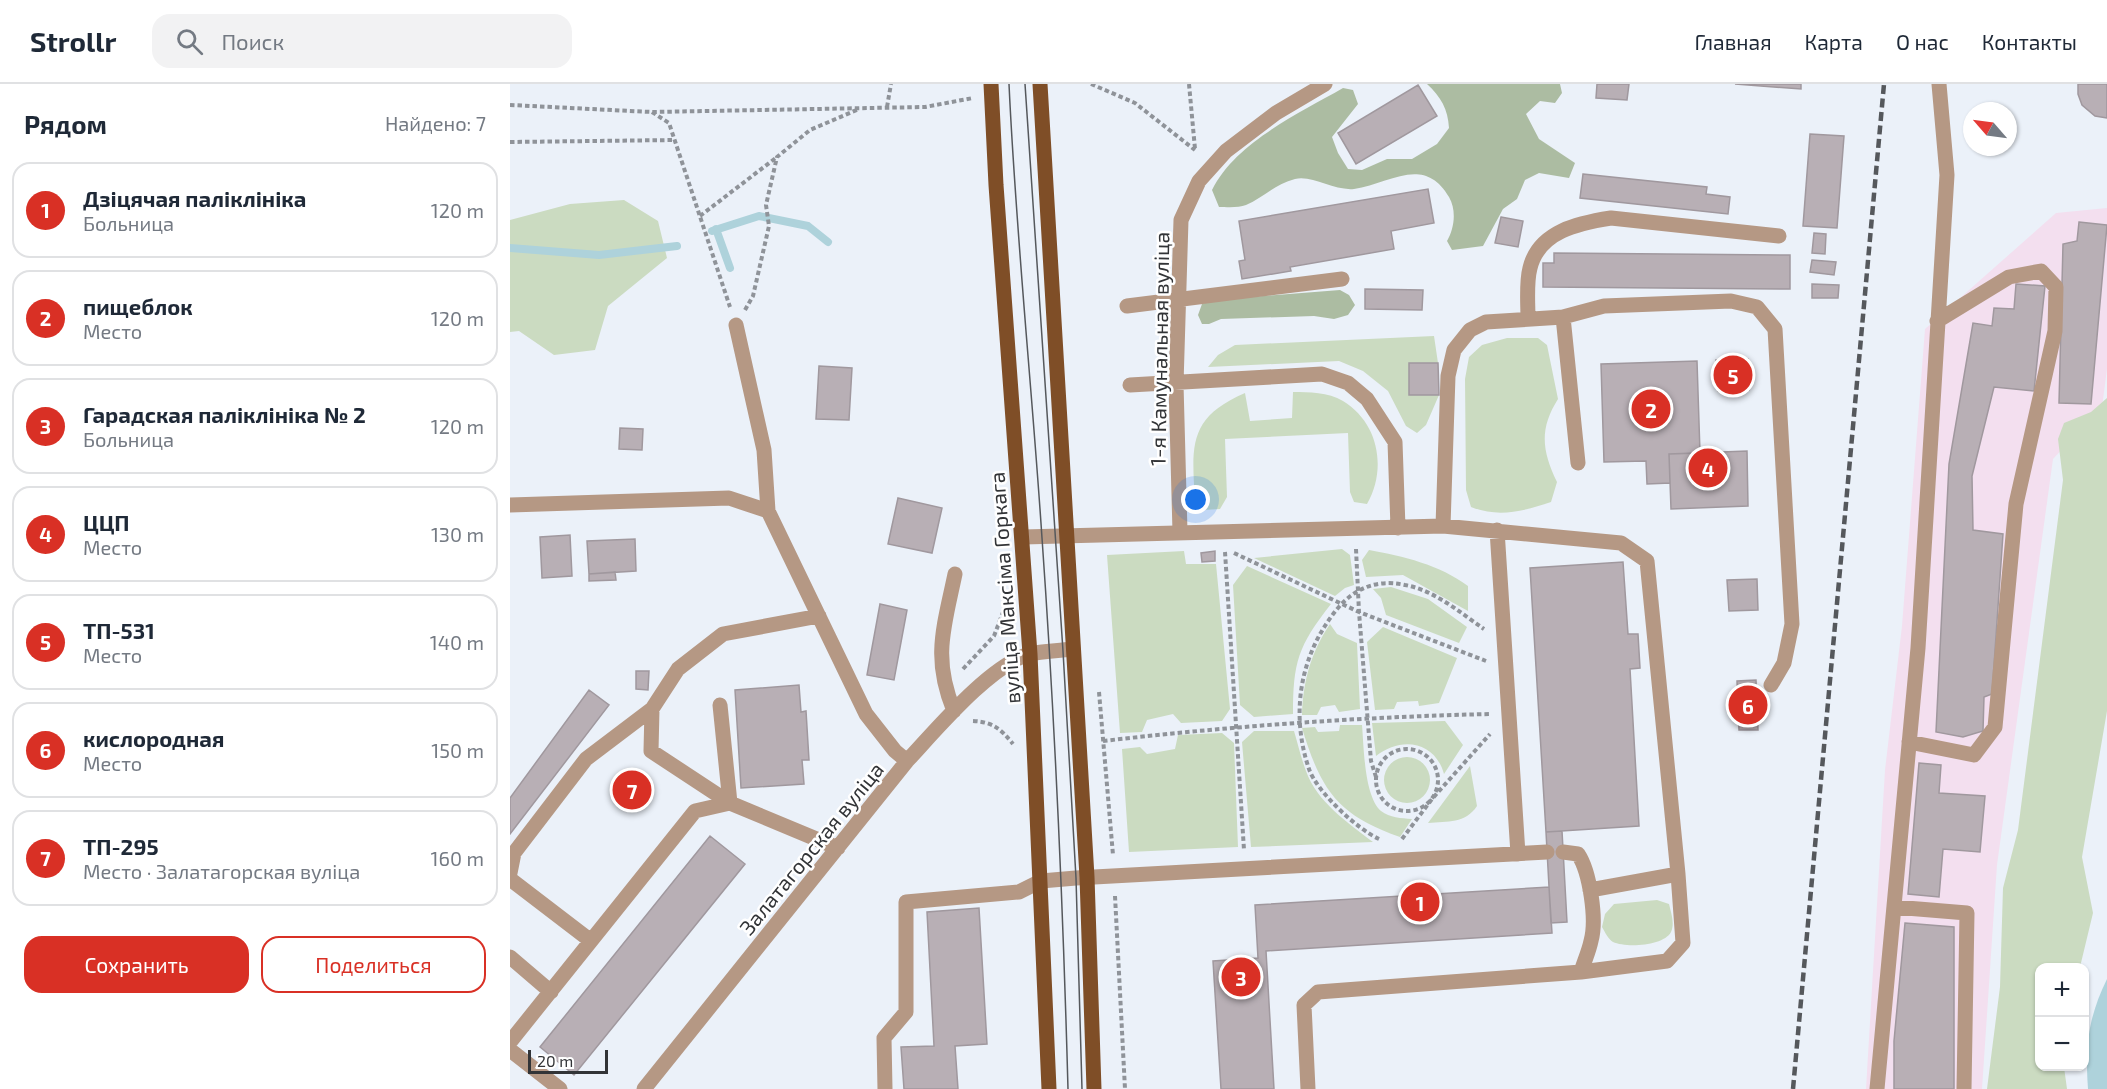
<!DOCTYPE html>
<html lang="ru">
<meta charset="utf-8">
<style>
body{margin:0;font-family:"Exo 2",sans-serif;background:#f2f2f3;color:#1f2937}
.controls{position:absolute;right:18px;bottom:18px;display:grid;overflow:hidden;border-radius:12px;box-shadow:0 2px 4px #0004}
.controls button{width:54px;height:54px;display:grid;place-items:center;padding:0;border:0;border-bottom:2px solid #e0e1e3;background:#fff;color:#1f2937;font:30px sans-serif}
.compass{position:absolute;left:1453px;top:18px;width:54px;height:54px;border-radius:50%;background:#fff;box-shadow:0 2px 4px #0004;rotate:298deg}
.scale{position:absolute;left:18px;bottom:15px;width:80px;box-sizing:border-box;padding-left:6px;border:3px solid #323437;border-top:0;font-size:16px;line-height:21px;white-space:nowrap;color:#323437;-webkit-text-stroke:4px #fff;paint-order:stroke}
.you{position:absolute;left:686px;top:416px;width:21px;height:21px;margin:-15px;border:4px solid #fff;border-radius:50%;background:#1a73e8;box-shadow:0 0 0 9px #1a73e833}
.badge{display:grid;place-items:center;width:39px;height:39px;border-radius:50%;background:#d93025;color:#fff;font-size:20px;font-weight:700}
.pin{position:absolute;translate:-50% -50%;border:3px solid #fff;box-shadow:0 2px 6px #0006}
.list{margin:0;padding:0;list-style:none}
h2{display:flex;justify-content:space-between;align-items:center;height:78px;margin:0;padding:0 24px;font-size:26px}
h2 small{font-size:20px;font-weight:400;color:#747a83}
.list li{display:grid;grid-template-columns:39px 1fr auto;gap:18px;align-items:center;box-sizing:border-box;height:96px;margin:0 12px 12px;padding:0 12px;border:2px solid #e0e1e3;border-radius:18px}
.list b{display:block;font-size:22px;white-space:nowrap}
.list p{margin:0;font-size:20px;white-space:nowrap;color:#747a83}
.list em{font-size:20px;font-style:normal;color:#747a83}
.actions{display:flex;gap:12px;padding:18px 24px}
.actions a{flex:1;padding:14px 0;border:2px solid #d93025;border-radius:18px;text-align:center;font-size:21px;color:#d93025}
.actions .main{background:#d93025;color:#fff}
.icon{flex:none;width:33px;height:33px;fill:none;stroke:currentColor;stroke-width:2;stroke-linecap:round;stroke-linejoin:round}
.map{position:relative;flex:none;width:1597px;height:1005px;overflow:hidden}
header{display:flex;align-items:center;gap:36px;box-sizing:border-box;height:84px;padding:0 30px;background:#fff;border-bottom:2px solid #e0e1e3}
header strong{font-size:28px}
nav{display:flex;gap:33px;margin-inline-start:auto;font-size:21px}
.search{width:420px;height:54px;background:#f2f2f3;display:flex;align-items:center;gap:15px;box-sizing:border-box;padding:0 21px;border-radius:18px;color:#747a83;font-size:22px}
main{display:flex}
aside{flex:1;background:#fff}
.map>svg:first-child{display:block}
.industrial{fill:#f3dfef}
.green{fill:#cbdbc1}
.forest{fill:#acbca2}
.water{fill:#aed2db}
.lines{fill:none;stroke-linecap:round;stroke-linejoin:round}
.stream{stroke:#aed2db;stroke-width:8}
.building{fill:#b8afb5;stroke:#a0989e;stroke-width:1.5}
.path{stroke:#8f9399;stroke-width:4;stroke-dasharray:4.5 3;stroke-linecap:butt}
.minor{stroke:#b59884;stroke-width:15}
.major{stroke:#7f4e27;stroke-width:15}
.tram{stroke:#55585c;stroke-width:1.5}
.rail{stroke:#55585c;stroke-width:4.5;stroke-dasharray:9 4.5;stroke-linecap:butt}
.labels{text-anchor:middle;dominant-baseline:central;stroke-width:5;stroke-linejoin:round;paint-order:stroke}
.street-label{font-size:21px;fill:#323437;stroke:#fff}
</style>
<header>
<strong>Strollr</strong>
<div class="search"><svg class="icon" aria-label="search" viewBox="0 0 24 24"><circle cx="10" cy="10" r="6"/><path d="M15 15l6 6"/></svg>Поиск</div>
<nav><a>Главная</a><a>Карта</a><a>О нас</a><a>Контакты</a></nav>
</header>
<main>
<aside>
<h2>Рядом<small>Найдено: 7</small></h2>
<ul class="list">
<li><span class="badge">1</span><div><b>Дзіцячая паліклініка</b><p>Больница</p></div><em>120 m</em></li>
<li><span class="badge">2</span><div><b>пищеблок</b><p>Место</p></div><em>120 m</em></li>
<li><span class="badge">3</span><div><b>Гарадская паліклініка № 2</b><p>Больница</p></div><em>120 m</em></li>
<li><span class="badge">4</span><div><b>ЦЦП</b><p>Место</p></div><em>130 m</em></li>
<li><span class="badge">5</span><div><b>ТП-531</b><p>Место</p></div><em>140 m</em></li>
<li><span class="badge">6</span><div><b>кислородная</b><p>Место</p></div><em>150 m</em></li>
<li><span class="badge">7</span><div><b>ТП-295</b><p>Место · Залатагорская вуліца</p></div><em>160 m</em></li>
</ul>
<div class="actions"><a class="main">Сохранить</a><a>Поделиться</a></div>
</aside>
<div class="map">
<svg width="1597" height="1005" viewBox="0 0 1597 1005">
<rect width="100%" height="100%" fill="#ebf1f9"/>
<path class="industrial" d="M1597 124V285L1592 323 1543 375 1487 781 1472 1005H1356L1375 686 1392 542 1415 245 1546 129Z"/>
<path class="green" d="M114 116 148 137 157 174 98 222 85 266 44 271 9 247 0 248V136L60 120Z
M924 252 928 279 899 280V311H929L916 341 907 349 896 342 878 307 853 287 829 277 698 283 708 271 725 261Z
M997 254H1028L1037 261 1048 315C1029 345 1032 367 1047 398L1041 418C1014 427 989 434 961 423L956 406 955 295 959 273 972 261Z
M783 308C799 308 818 308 833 317 869 339 877 385 857 420L844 418 840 408 838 349 715 355 717 413 710 425 693 426 685 418C682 363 677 334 735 309L740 337 782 334Z
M1597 314V627L1572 773 1583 829 1570 883 1530 884V982L1554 983 1557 1005H1477L1490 903 1493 804 1508 746 1553 396 1548 355 1554 339 1581 328Z
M832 465 840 471 844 501 835 504 825 512 744 474Z
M859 466C893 472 930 481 958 502V527L893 491 856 493 852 476Z
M674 467 676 480H706L720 625 712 637 671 639 663 630 637 636 632 648 610 649 597 471Z
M737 482 821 520C788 562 783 578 783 630L744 633 730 621 723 501Z
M881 503 918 515 957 543 949 559 876 531 871 514 863 505Z
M820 540 827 550 847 559 850 625 829 628 825 621 811 623 807 631H792C793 597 801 568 820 540Z
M873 543 947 574 929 619 909 622 908 617 887 618 884 625 865 626 857 558Z
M935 637 953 661 934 690C925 657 891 652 866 672L862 639Z
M830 641H852C854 663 854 712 871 727 880 734 891 734 902 735L890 753C827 731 811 706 792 644L805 643 808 648 829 647Z
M744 647H784C788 660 791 674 796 687 807 718 838 739 863 758L741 763 732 658Z
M712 649 724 659 728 763 619 768 612 665 630 663 637 670 665 665 668 651Z
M874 696a23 23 0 1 1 46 0a23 23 0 1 1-46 0Z
M960 682 967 722C955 740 938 737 918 739Z
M1147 816 1159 820C1161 829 1165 839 1161 848 1154 862 1116 864 1103 858 1098 855 1095 848 1092 843L1095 830 1104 820Z"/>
<path class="forest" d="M917 0H1050L1052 9 1045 19 1030 17 1016 30 1029 55 1065 79 1059 94 1029 89 1015 96 1007 115 993 125 973 162 942 166 937 157C944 145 947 127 939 113 914 70 879 100 844 105 824 107 803 91 785 95 765 100 753 114 736 121 729 124 717 123 709 123L702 106C726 58 788 30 833 4L843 6 848 20 822 53 828 69 838 85 852 86 877 75H902L927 60 939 44C938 25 931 13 917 0Z
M830 206 839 211 845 221 838 231 824 235 804 232 711 235 699 240H692L688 231 692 220 703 216Z"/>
<path class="water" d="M1597 895V1005H1578C1575 962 1578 934 1597 895Z"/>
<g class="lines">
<path class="stream" d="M206 145 220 184
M202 147 249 132 298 142 318 158
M0 164 89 171 167 162"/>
</g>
<path class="building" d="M1087 0H1119L1117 16 1086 14Z
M1225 0H1291V5Z
M1568 0H1597V34L1585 32 1572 21 1568 10Z
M908 1 927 32 846 80 828 49Z
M1300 50 1334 52 1327 144 1293 142Z
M1073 90 1197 103 1196 110 1220 113 1218 130 1070 114Z
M918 105 924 139 881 147 884 165 780 183 781 187 732 195 729 177 735 176 729 137Z
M991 133 1013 137 1008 163 985 159Z
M1569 138 1597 141 1581 320 1549 319 1553 160 1567 157Z
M1304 149 1316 150 1315 170 1302 169Z
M1044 169 1280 171V205L1033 203V179H1044Z
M1302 176 1326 178 1324 191 1300 188Z
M1302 200 1329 201 1328 214H1302Z
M1506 200 1535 202 1524 307 1484 303 1462 392 1463 446 1493 450 1482 610 1474 613 1473 647 1453 653 1426 648 1439 380 1463 239 1482 242 1484 224 1504 225Z
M855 205 913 206 912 226 855 225Z
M1238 275 1239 306 1208 307 1206 276Z
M1187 277 1190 369 1159 370 1160 399 1137 400 1136 377 1094 378 1091 280Z
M899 279H928L929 311H899Z
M309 282 342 284 339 336 306 335Z
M110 344 133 345 132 366 109 365Z
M1237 367 1238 422 1161 425 1159 370Z
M388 414 432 424 422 469 378 460Z
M60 451 62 492 32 494 30 453Z
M125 455 126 487 79 490 77 457Z
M705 467V477L692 478 691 469Z
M1113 478 1118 550H1128L1130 584 1120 585 1129 742 1036 748 1020 484Z
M105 488 106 496 79 497V490Z
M1247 495 1248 526 1219 527 1217 496Z
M370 520 397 526 384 596 357 591Z
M126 587H139L138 606 126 605Z
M1246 596 1248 646H1229L1227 597Z
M289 601 291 628 296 627 299 676H292L294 700 231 704 225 606Z
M79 606 99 621 0 750V714Z
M1409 679 1431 681 1429 709 1475 712 1470 768 1433 765 1429 813 1398 810Z
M116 689 140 704 128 723 104 708Z
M1052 747 1057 838 1041 839 1036 748Z
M200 752 235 780 64 991 30 963Z
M1039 803 1042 849 756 867 764 1005H711L703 877 748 874 745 821Z
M469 824 477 960 445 962 448 1005H394L391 963 424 962 417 828Z
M1395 839 1444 843V1005H1384V957Z"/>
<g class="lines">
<path class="path" d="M581 0 625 19 685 66
M679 0 685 65
M0 21 142 28 415 23 463 14
M377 23 381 0
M142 28 159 39 220 223
M0 58 165 56
M190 132 267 73
M235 226 243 212 259 142 256 121 267 73 300 46 349 25
M846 465 849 528 976 577
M715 468 734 766
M724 469 849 528 861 677 866 693
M453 585 484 552 495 523
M589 608 603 771
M463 637C483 638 491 645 503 660
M593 657C722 642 850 633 980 630
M866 696a31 31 0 1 1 62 0a31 31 0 1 1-62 0Z
M869 755C847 745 807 708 799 685 781 632 789 577 821 533 839 507 863 494 895 501 924 506 951 529 974 545
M892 755 922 715 980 650
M605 812 615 1005"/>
<path class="minor" d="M617 222 832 195
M1053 233 1094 222 1221 217 1247 223 1265 245 1282 540 1274 579 1261 601
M1018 235C1018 219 1016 199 1020 184 1029 147 1069 139 1101 134L1269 152
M226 241 254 366 258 427
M620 301 812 290 838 299 857 315 885 358 888 444
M0 421 219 414 258 427 356 630 385 667 397 677
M933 442 938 292 944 266 960 246 976 238 1053 233 1068 379
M987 446 1008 770
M670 448 666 300 671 136 689 97 716 67 766 29 815 0
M513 453 933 442 1111 459 1137 477 1168 790
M210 621 220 719
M444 627C422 574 434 543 445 490
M1399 658 1464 671 1485 643 1506 420 1545 247 1546 203 1531 187 1499 193 1427 237
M220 719 141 667 142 625 168 585 213 550 309 532
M1053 768 1068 770C1080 788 1087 836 1081 857 1079 867 1074 878 1071 888
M0 789 4 769 76 675 142 625
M0 795 81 857
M1384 823 1457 829 1454 1005
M0 873 41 908
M0 958 185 727 220 719 328 764
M0 966 50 1005
M134 1005 397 677C426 646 481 580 520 570 533 567 548 567 562 565
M375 1005 374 954 396 928V818L509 808 531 797 566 794 1037 768
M798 1005 794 921 808 908 1071 888 1157 877 1173 859 1168 790 1080 806
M1367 1005 1408 564 1437 91 1429 0"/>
<path class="major" d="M481 0 486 101 520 570 539 1005
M530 0 577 793 584 1005"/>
<path class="tram" d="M499 0C506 152 522 303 532 454 545 638 553 821 558 1005
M515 0 553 567 566 794 572 1005"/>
<path class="rail" d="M1283 1005 1374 0"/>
</g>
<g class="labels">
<g class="street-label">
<text transform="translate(649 265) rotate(-89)">1-я Камунальная вуліца</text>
<text transform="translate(494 504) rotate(-94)">вуліца Максіма Горкага</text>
<text transform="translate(301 764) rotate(-51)">Залатагорская вуліца</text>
</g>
</g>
</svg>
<div class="controls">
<button>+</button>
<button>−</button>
</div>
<svg class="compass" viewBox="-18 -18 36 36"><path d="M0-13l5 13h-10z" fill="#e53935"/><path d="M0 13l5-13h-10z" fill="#747a83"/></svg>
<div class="scale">20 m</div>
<div class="you"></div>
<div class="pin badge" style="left:910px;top:818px">1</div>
<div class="pin badge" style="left:1141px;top:325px">2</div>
<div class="pin badge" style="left:731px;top:893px">3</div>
<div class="pin badge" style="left:1198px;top:384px">4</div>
<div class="pin badge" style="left:1223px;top:291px">5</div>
<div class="pin badge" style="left:1238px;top:621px">6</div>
<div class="pin badge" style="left:122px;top:706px">7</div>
</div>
</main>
